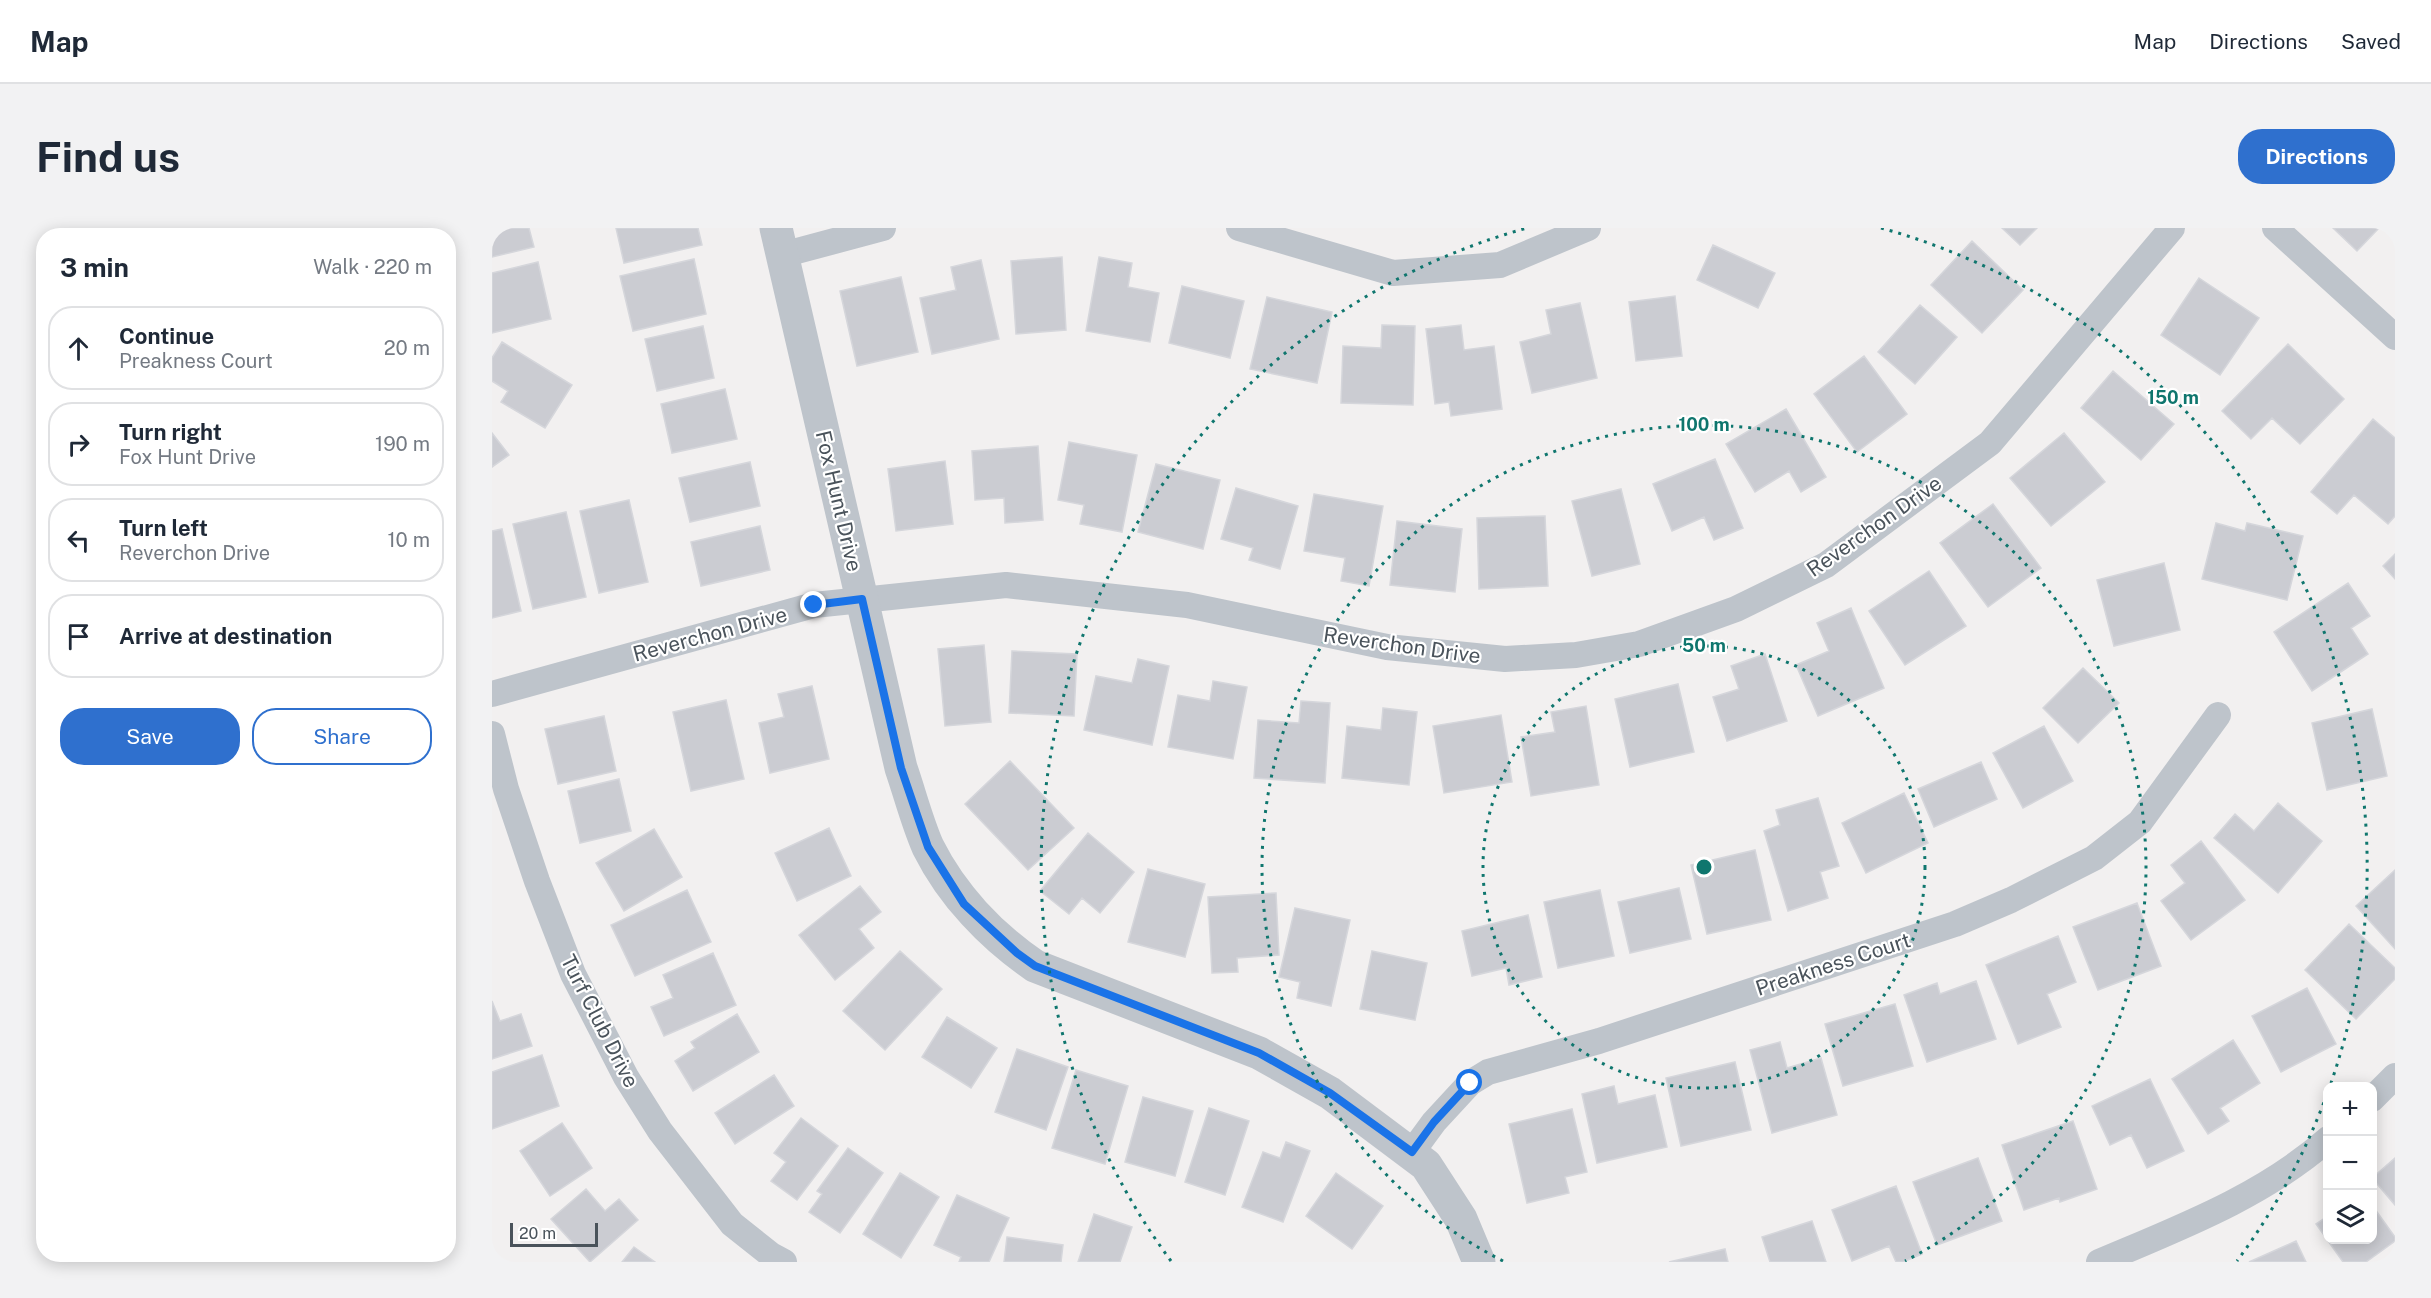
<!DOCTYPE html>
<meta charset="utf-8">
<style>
body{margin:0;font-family:"Public Sans",sans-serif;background:#f2f2f3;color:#1f2937}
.controls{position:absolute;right:18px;bottom:18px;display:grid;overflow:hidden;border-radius:12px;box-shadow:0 3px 15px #0003}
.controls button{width:54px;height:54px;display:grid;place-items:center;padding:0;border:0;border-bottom:2px solid #e0e1e3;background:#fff;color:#1f2937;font:30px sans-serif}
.scale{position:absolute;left:18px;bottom:15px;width:88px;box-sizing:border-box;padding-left:6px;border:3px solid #4a535b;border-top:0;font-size:16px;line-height:21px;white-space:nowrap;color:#4a535b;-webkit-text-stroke:4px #fff;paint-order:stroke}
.stop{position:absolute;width:18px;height:18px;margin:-14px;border:4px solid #1a73e8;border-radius:50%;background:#fff}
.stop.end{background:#1a73e8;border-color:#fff;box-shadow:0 2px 6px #0008}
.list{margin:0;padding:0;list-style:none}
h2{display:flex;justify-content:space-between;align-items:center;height:78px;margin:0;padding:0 24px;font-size:26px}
h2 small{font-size:20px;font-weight:400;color:#747a83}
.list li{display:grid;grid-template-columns:39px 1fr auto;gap:18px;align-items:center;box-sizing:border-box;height:84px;margin:0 12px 12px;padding:0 12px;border:2px solid #e0e1e3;border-radius:24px}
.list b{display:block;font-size:22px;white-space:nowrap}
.list p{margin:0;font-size:20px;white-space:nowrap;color:#747a83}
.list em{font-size:20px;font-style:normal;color:#747a83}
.actions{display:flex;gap:12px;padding:18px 24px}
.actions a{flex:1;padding:14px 0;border:2px solid #2f70ce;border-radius:24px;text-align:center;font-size:21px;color:#2f70ce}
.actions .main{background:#2f70ce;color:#fff}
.icon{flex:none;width:33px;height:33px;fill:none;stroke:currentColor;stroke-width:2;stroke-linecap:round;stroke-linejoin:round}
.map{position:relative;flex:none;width:1903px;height:1034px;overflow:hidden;border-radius:24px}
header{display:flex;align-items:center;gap:36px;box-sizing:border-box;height:84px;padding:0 30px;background:#fff;border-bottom:2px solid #e0e1e3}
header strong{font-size:28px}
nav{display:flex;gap:33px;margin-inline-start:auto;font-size:21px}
.intro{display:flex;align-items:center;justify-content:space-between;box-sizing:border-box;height:144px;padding:0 36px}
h1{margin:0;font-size:42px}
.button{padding:15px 27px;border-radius:24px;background:#2f70ce;color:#fff;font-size:21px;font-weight:700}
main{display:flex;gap:36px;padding:0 36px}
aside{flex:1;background:#fff;border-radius:24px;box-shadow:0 3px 15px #0003}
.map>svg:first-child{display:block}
.building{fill:#cbccd2;stroke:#d5d6db;stroke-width:1.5}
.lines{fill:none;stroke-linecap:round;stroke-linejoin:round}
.minor{stroke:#bec4cb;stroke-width:26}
.tertiary{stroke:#bec4cb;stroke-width:33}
.route{stroke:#1a73e8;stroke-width:8}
.ring{fill:none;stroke:#0f766e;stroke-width:3;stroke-dasharray:3 6}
.labels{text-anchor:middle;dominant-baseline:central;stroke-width:4.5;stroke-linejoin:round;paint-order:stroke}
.street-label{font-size:21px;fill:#4a535b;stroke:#fff}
.centre{fill:#0f766e;stroke:#fff;stroke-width:3}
.ring-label{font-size:18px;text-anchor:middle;font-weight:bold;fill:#0f766e;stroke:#fff;stroke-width:4.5;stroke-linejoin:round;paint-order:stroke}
</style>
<header>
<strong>Map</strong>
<nav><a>Map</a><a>Directions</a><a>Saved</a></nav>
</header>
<div class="intro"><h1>Find us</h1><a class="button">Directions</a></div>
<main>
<aside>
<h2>3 min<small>Walk · 220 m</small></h2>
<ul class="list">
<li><svg class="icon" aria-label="ahead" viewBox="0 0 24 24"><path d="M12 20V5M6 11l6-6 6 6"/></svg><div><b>Continue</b><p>Preakness Court</p></div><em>20 m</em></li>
<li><svg class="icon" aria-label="right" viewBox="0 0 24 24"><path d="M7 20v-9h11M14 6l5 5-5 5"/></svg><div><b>Turn right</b><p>Fox Hunt Drive</p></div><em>190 m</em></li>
<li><svg class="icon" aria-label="left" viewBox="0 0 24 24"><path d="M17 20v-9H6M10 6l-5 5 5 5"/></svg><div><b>Turn left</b><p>Reverchon Drive</p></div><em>10 m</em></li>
<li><svg class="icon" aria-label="arrive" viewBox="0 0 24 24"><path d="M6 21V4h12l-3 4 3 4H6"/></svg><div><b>Arrive at destination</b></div></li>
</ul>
<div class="actions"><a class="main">Save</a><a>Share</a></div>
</aside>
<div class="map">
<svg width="1903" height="1034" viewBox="0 0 1903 1034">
<rect width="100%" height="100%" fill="#f2f0f0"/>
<path class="building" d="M0 0H37L42 19 0 29Z
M124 0H206L210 17 132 35Z
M1510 0H1545L1528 17Z
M1841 0H1887L1865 23Z
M1480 13 1531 62 1490 105 1439 57Z
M1221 17 1283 45 1266 80 1205 52Z
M570 29 574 102 524 106 519 33Z
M607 29 640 35 636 59 667 65 658 114 594 103Z
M202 31 214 86 141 103 128 48Z
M489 32 507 111 440 126 428 70 464 62 459 39Z
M46 34 59 91 0 105V45Z
M409 49 426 124 365 138 348 63Z
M1707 50 1767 90 1728 147 1669 107Z
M690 58 752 73 738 130 677 115Z
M1183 68 1190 128 1144 133 1137 74Z
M775 69 840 84 825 155 758 141Z
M1088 75 1105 150 1040 165 1028 114 1059 106 1054 82Z
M1428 77 1465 109 1423 156 1386 124Z
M890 97 923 98 921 177 849 175 851 118 889 120Z
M969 97 972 122 1002 118 1010 181 959 188 957 174 943 176 934 101Z
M211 98 222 150 165 163 153 111Z
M10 114 80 157 53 200 9 174 16 163 0 153V130Z
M1796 116 1852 171 1808 216 1780 190 1759 211 1730 183Z
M1372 128 1415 186 1365 224 1322 166Z
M1621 143 1682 196 1649 232 1589 180Z
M233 161 245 211 180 225 169 176Z
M1294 181 1334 249 1309 264 1297 243 1263 264 1234 216Z
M1881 191 1903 210V288L1896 296 1862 267 1845 286 1819 264Z
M0 205 17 227 0 239Z
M1572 205 1613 254 1559 298 1518 250Z
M577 214 645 227 630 304 588 296 592 277 566 272Z
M546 218 551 292 513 295 512 270 483 272 480 223Z
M1223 231 1251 300 1222 312 1212 289 1180 303 1161 256Z
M453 233 461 296 404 303 396 241Z
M258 234 268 278 198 294 187 250Z
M664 236 728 252 711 321 646 304Z
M744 260 806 278 788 341 757 332 761 320 729 311Z
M1129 261 1148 336 1100 348 1080 273Z
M822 266 891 278 877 358 849 353 853 330 812 323Z
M137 272 156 354 107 365 88 283Z
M1501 276 1549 340 1496 379 1448 315Z
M74 284 94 369 41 381 21 296Z
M1053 288 1056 358 987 361 985 290Z
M905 293 970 301 963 364 898 357Z
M1724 295 1753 303 1755 295 1811 308 1795 372 1710 351Z
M268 298 278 342 209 358 199 314Z
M10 301 29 383 0 390V303Z
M1903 326V351L1891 338Z
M1672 335 1688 402 1622 418 1605 352Z
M1437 343 1474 398 1413 437 1377 383Z
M1856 355 1878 388 1859 400 1876 426 1820 463 1782 404Z
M1359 380 1392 460 1326 488 1304 437 1337 423 1325 395Z
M492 417 499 494 453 498 446 421Z
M520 423 585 426 582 488 517 485Z
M1273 426 1295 493 1235 513 1221 469 1247 461 1239 438Z
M646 431 677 438 660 517 592 502 604 448 640 455Z
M1591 440 1627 475 1586 515 1551 480Z
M721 453 755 459 741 531 676 519 686 467 718 473Z
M1186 456 1202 524 1138 539 1123 471Z
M320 458 337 531 278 545 267 495 292 489 286 466Z
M234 472 252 551 199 563 181 484Z
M809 473 838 475 833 555 762 550 766 492 807 495Z
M1094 478 1107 557 1039 568 1029 509 1063 504 1059 484Z
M891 480 925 484 917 557 850 550 855 498 889 502Z
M1880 481 1895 548 1835 562 1820 495Z
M1009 487 1020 554 952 565 941 498Z
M112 488 124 543 66 556 53 501Z
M1552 498 1581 553 1531 580 1501 525Z
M518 533 582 600 536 642 473 576Z
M1489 534 1505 571 1442 599 1426 561Z
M127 551 139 603 88 615 76 563Z
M1412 565 1436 615 1374 645 1350 595Z
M1326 570 1347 638 1328 644 1336 670 1296 683 1272 603 1288 597 1284 582Z
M1786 575 1830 613 1786 665 1722 610 1743 586 1762 603Z
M337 600 359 648 305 673 283 625Z
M162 601 190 649 132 683 104 635Z
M596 605 642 644 608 685 590 670 577 686 548 663Z
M1709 613 1753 672 1699 712 1669 673 1693 655 1679 637Z
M1263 622 1279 692 1215 706 1199 637Z
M656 641 713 656 693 729 636 714Z
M1903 642V721L1864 678Z
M368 658 389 684 367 701 382 720 343 752 307 707Z
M1187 660 1199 711 1138 725 1126 674Z
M195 662 219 714 143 748 119 697Z
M1108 662 1122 728 1066 740 1052 674Z
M784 665 787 727 745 730 746 744 720 745 716 669Z
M1645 675 1669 738 1606 762 1581 699Z
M803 680 858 692 839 778 805 770 808 754 787 749Z
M1036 687 1050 749 1017 757 1014 740 980 748 970 703Z
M1857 696 1903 740V751L1864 791 1813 742Z
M1566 708 1584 754 1555 766 1569 799 1526 816 1494 737Z
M408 723 450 761 393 822 351 783Z
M880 723 935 735 923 792 868 781Z
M221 725 244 777 172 808 159 779 181 770 171 747Z
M1484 753 1504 811 1435 834 1412 767 1445 755 1448 766Z
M1815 760 1844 816 1789 844 1760 788Z
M0 773 8 793 29 786 40 818 0 831Z
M1403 776 1421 838 1351 858 1333 796Z
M245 786 267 824 201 863 183 833 203 820 199 814Z
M455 789 505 820 479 860 430 829Z
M1741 812 1768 855 1728 880 1737 893 1716 906 1680 851Z
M1288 814 1295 840 1329 830 1345 887 1280 905 1258 822Z
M525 821 576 839 554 902 503 884Z
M50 827 67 878 0 901V844Z
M1243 834 1259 902 1189 918 1174 850Z
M584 842 636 858 613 936 560 920Z
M282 847 302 878 243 916 223 885Z
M1658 851 1692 923 1655 940 1639 907 1618 917 1600 878Z
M1122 858 1126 876 1163 867 1175 919 1105 935 1090 866Z
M651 869 701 883 683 948 633 934Z
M717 880 757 893 733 967 693 954Z
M1080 881 1095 944 1073 949 1077 965 1035 975 1017 896Z
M309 890 346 918 305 972 279 953 294 934 282 925Z
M1581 893 1605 961 1568 974 1567 970 1532 982 1510 917Z
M70 895 100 940 58 968 28 923Z
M794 914 818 923 791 994 750 979 771 924 788 930Z
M356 920 391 945 348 1005 317 984 330 966 325 963Z
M1486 930 1510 993 1445 1017 1421 954Z
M1903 930V977L1880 950Z
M408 945 447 969 409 1030 371 1006Z
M844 945 891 978 860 1021 814 988Z
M1404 958 1430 1026 1411 1034H1404L1397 1018 1360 1033 1340 982Z
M94 961 113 983 127 971 146 992 98 1034 59 991Z
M465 967 517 990 497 1034H467L469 1029 442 1017Z
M1880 977 1903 1009V1013L1874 1034H1851L1824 996 1836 988V1012H1880Z
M602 986 640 999 628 1034H586Z
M1320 993 1334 1034H1278L1270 1009Z
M515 1009 571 1017 569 1034H512Z
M1804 1013 1814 1034H1757Z
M142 1019 163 1034H130Z
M1233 1021 1236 1034H1177Z"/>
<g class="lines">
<path class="minor" d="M747 0 901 45 1008 37 1096 0
M1783 0 1903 109
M290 27 391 0
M0 466 322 377 514 357 695 377 895 419 1013 431 1084 427 1147 416 1244 381 1334 337 1498 215 1680 0
M0 506 14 561 45 653 81 746 134 849 168 903 240 996 279 1027 292 1034
M1880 871 1903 848
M920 924 942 894 978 855 996 844 1107 813 1463 696 1519 672 1602 630 1648 594 1726 487
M1607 1034C1687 1000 1770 969 1836 911"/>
<path class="tertiary" d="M284 0 409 540C418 566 425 594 436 619 460 667 499 708 543 738L767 825 838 865 934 937 969 991 987 1034"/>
</g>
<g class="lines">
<path class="route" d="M322 377 370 371 409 540 436 619 472 676 525 725 543 738 767 825 838 865 920 924 942 894 978 855"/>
</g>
<g class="ring">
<circle cx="1212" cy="639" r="221"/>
<path d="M1011 1033A442 442 0 1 1 1413 1033"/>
<path d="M1835 866A663 663 0 0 1 1745 1033M679 1033A663 663 0 0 1 1035 0M1389 0A663 663 0 0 1 1839 855"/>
</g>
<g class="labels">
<g class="street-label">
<text transform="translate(347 273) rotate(77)">Fox Hunt Drive</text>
<text transform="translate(1382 298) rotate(-35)">Reverchon Drive</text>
<text transform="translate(218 406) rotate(-15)">Reverchon Drive</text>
<text transform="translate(910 417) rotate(8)">Reverchon Drive</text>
<text transform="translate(1341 736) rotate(-18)">Preakness Court</text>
<text transform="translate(108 793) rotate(63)">Turf Club Drive</text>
</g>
</g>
<circle cx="1212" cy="639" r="9" class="centre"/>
<g class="ring-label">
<text x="1681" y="176">150 m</text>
<text x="1212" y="203">100 m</text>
<text x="1212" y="424">50 m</text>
</g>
</svg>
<div class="controls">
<button>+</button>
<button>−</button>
<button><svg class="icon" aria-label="layers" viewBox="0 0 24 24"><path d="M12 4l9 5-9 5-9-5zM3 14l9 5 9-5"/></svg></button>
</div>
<div class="scale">20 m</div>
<div class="stop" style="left:978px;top:855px"></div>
<div class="stop end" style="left:322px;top:377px"></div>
</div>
</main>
